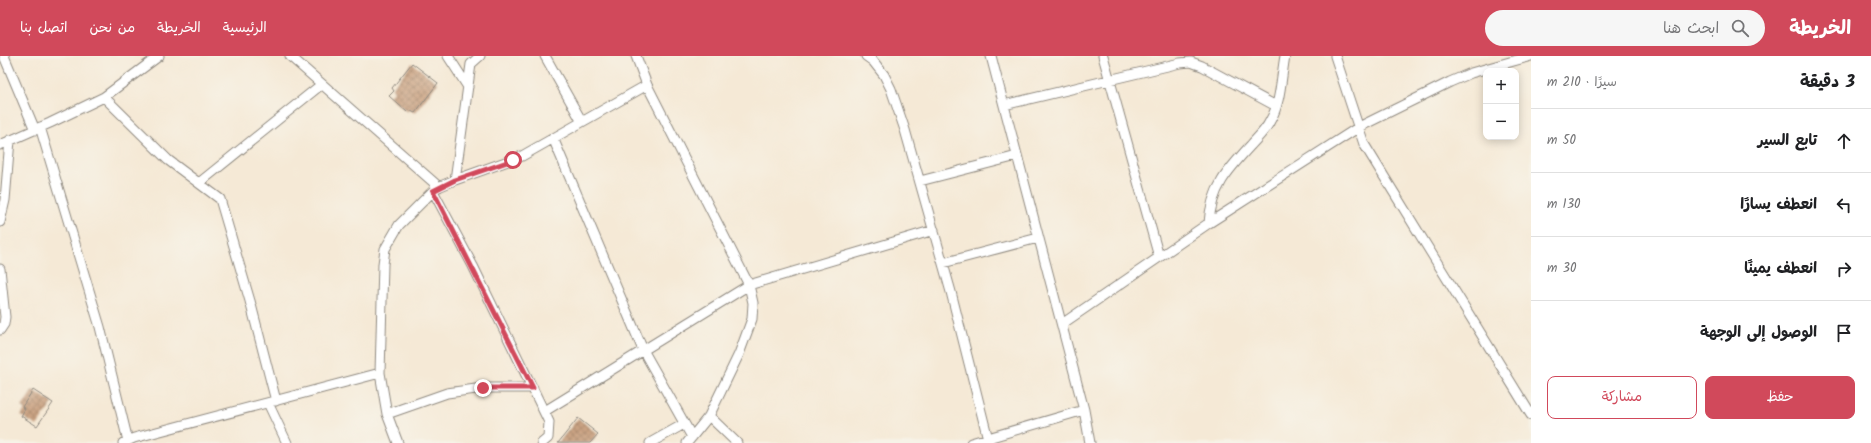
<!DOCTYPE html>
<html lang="ar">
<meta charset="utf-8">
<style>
body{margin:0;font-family:Kalam,"Playpen Sans Arabic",sans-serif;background:#f6f6f6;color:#202124;direction:rtl}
.controls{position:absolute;right:12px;top:12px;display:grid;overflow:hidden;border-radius:8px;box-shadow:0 2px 10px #0003}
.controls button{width:36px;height:36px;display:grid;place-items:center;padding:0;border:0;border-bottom:1px solid #e0e0e0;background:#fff;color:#202124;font:20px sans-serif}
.stop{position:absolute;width:12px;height:12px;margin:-9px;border:3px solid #d1495b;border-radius:50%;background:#fff}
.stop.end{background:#d1495b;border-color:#fff;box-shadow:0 1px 4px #0008}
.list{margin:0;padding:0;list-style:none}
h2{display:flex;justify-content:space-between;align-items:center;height:52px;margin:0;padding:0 16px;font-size:17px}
h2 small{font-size:13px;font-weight:400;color:#757577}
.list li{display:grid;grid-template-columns:26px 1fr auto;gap:12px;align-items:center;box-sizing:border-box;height:64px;padding:0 16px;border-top:1px solid #e0e0e0}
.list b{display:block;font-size:15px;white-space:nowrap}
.list em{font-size:13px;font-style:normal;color:#757577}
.actions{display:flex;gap:8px;padding:12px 16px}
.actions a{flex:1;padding:9px 0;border:1px solid #d1495b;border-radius:8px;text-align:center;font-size:14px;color:#d1495b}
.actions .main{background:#d1495b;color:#fff}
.icon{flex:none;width:22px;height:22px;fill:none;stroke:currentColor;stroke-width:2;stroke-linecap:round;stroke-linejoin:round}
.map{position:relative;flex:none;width:1531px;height:387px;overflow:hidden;direction:ltr}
header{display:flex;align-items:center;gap:24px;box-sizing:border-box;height:56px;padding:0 20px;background:#d1495b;color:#fff}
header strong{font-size:19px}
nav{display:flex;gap:22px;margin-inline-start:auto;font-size:14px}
.search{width:280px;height:36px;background:#f6f6f6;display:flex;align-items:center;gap:10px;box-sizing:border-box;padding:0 14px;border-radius:22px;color:#757577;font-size:15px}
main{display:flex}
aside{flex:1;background:#fff}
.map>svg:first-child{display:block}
.building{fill:url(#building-cross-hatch)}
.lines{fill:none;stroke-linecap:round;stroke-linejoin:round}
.minor-casing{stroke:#908a80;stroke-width:11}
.minor{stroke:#fff;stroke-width:9}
.route{stroke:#d1495b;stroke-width:5}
</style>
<header>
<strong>الخريطة</strong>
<div class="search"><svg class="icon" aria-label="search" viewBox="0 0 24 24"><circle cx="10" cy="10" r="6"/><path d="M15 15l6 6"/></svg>ابحث هنا</div>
<nav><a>الرئيسية</a><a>الخريطة</a><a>من نحن</a><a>اتصل بنا</a></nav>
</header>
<main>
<aside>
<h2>3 دقيقة<small>سيرًا · 210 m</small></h2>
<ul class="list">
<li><svg class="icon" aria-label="ahead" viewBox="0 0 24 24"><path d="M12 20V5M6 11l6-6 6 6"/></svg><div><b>تابع السير</b></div><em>50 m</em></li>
<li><svg class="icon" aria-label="left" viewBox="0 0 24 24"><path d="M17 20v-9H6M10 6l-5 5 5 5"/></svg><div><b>انعطف يسارًا</b></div><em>130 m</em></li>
<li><svg class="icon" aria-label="right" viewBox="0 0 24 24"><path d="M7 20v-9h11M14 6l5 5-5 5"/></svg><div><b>انعطف يمينًا</b></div><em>30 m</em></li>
<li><svg class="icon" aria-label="arrive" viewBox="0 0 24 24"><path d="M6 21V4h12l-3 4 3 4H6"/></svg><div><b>الوصول إلى الوجهة</b></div></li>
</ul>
<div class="actions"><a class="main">حفظ</a><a>مشاركة</a></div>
</aside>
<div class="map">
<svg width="1531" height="387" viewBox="0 0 1531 387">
<defs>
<pattern id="building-cross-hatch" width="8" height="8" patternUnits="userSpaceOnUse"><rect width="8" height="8" fill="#caa383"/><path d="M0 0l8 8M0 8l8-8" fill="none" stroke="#a4856b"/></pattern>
</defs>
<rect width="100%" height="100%" fill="#f7f3e8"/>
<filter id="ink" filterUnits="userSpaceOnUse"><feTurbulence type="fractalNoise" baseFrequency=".025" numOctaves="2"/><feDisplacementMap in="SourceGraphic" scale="8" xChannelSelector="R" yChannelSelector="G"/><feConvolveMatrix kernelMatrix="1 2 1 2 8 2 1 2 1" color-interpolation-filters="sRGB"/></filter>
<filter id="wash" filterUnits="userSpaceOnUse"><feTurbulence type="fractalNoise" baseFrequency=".012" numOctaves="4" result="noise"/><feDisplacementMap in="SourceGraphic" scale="16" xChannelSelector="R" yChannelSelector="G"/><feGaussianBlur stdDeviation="0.9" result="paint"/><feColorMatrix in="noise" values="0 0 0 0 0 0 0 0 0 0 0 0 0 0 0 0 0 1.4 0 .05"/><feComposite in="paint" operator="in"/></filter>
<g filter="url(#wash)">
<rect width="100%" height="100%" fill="#f5e9d6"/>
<g id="blocks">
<path class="building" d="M412 7 438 27 415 57 409 54 407 56 389 40 394 35 392 32Z
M33 334 53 347 37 370 21 360 25 353 22 351Z
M578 362 598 378 590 387H558Z"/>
</g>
</g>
<g filter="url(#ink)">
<use href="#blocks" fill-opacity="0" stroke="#908a80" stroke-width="1"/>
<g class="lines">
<g class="minor-casing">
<path id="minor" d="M4 0 35 74
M290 0 439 131
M448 0 468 31
M545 0 582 66
M636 0 647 29 749 229 753 247 752 263 739 298 709 360 687 387
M866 0 873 5 884 19 891 33 905 74 951 236 989 387
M991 0 1084 354 1090 387
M1103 0 1159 201
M1335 0 1364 88 1531 359
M104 41 168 104 220 143 250 245 276 345
M1004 49 1180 7 1191 6 1202 10 1276 50
M40 71 100 271 128 385
M553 82 643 294 692 381
M0 89 50 67 104 41 159 0
M455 124 471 8 480 0
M920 125 1017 100
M199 127 322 28
M433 135 473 210 549 366 548 382 542 387
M0 166 5 144 10 84
M1209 167C1211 132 1228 114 1251 89 1257 82 1266 74 1270 65 1281 47 1281 21 1285 0
M943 207 1038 182
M0 213 5 261 4 268 0 274
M1062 268 1209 167 1359 71 1450 26 1471 17 1531 0
M268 347 287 387
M545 355 749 229 934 174
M387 358 447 337 483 332H533
M709 360 737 387
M123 387 134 382 380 317
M398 387 387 358 380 317 383 208 385 193 399 169 436 132 455 124 522 100 647 29
M650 387 684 368
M971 387 1084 354"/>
</g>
<use href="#minor" class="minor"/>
</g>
</g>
<g class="lines" filter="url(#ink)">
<path class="route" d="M483 332H533L433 135 455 124 513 104"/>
</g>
</svg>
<div class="controls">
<button>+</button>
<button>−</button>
</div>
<div class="stop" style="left:513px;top:104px"></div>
<div class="stop end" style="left:483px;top:332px"></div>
</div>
</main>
